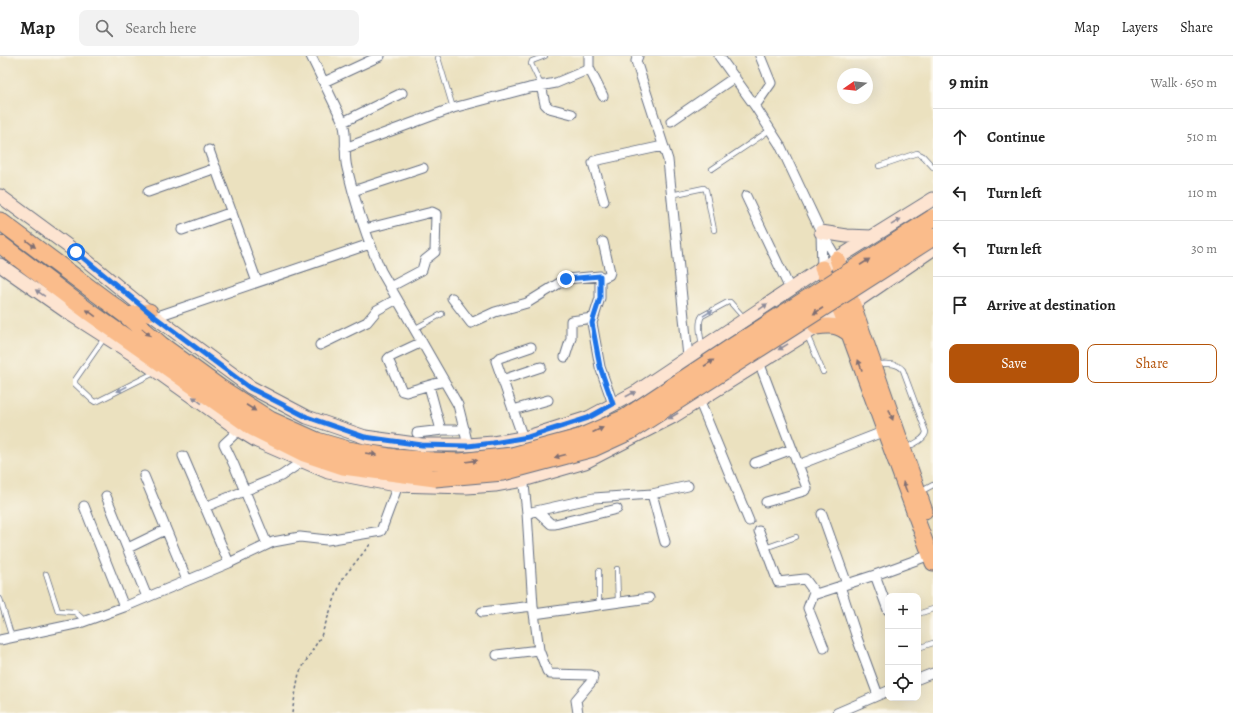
<!DOCTYPE html>
<meta charset="utf-8">
<style>
body{margin:0;font-family:Alegreya,serif;background:#f2f2f2;color:#222}
.controls{position:absolute;right:12px;bottom:12px;display:grid;overflow:hidden;border-radius:8px;box-shadow:0 4px 16px #0002}
.controls button{width:36px;height:36px;display:grid;place-items:center;padding:0;border:0;border-bottom:1px solid #e0e0e0;background:#fff;color:#222;font:20px sans-serif}
.compass{position:absolute;left:837px;top:12px;width:36px;height:36px;border-radius:50%;background:#fff;box-shadow:0 4px 16px #0002;rotate:256deg}
.stop{position:absolute;width:12px;height:12px;margin:-9px;border:3px solid #1a73e8;border-radius:50%;background:#fff}
.stop.end{background:#1a73e8;border-color:#fff;box-shadow:0 1px 4px #0008}
.list{margin:0;padding:0;list-style:none}
h2{display:flex;justify-content:space-between;align-items:center;height:52px;margin:0;padding:0 16px;font-size:17px}
h2 small{font-size:13px;font-weight:400;color:#767676}
.list li{display:grid;grid-template-columns:26px 1fr auto;gap:12px;align-items:center;box-sizing:border-box;height:56px;padding:0 16px;border-top:1px solid #e0e0e0}
.list b{display:block;font-size:15px;white-space:nowrap}
.list em{font-size:13px;font-style:normal;color:#767676}
.actions{display:flex;gap:8px;padding:12px 16px}
.actions a{flex:1;padding:9px 0;border:1px solid #b45309;border-radius:8px;text-align:center;font-size:14px;color:#b45309}
.actions .main{background:#b45309;color:#fff}
.icon{flex:none;width:22px;height:22px;fill:none;stroke:currentColor;stroke-width:2;stroke-linecap:round;stroke-linejoin:round}
.map{position:relative;flex:none;width:933px;height:657px;overflow:hidden}
header{display:flex;align-items:center;gap:24px;box-sizing:border-box;height:56px;padding:0 20px;background:#fff;border-bottom:1px solid #e0e0e0}
header strong{font-size:19px}
nav{display:flex;gap:22px;margin-inline-start:auto;font-size:14px}
.search{width:280px;height:36px;background:#f2f2f2;display:flex;align-items:center;gap:10px;box-sizing:border-box;padding:0 14px;border-radius:8px;color:#767676;font-size:15px}
main{display:flex}
aside{flex:1;background:#fff}
.map>svg:first-child{display:block}
.lines{fill:none;stroke-linecap:round;stroke-linejoin:round}
.lane-casing{stroke:#646d80;stroke-width:6}
.street-casing{stroke:#646d80;stroke-width:11}
.secondary-casing{stroke:#646d80;stroke-width:15}
.primary-casing{stroke:#646d80;stroke-width:17}
.highway-casing{stroke:#646d80;stroke-width:19}
.path{stroke:#646d80;stroke-width:1.5;stroke-dasharray:3 3;stroke-linecap:butt}
.lane{stroke:#fff;stroke-width:4.5}
.street{stroke:#fff;stroke-width:9}
.secondary{stroke:#fde4d1;stroke-width:13}
.primary{stroke:#fabc8b;stroke-width:15}
.highway{stroke:#fabc8b;stroke-width:17}
.highway-bridge-casing{stroke:#646d80;stroke-width:19;stroke-linecap:butt}
.highway-bridge{stroke:#fabc8b;stroke-width:17}
.oneway{fill:#8c8a98}
.oneway2{fill:#7f6e72}
.oneway3{fill:#8d97ae}
.route{stroke:#1a73e8;stroke-width:5}
</style>
<header>
<strong>Map</strong>
<div class="search"><svg class="icon" aria-label="search" viewBox="0 0 24 24"><circle cx="10" cy="10" r="6"/><path d="M15 15l6 6"/></svg>Search here</div>
<nav><a>Map</a><a>Layers</a><a>Share</a></nav>
</header>
<main>
<div class="map">
<svg width="933" height="657" viewBox="0 0 933 657">
<rect width="100%" height="100%" fill="#fbf7ec"/>
<filter id="ink" filterUnits="userSpaceOnUse"><feTurbulence type="fractalNoise" baseFrequency=".025" numOctaves="2"/><feDisplacementMap in="SourceGraphic" scale="8" xChannelSelector="R" yChannelSelector="G"/><feConvolveMatrix kernelMatrix="1 2 1 2 8 2 1 2 1" color-interpolation-filters="sRGB"/></filter>
<filter id="wash" filterUnits="userSpaceOnUse"><feTurbulence type="fractalNoise" baseFrequency=".012" numOctaves="4" result="noise"/><feDisplacementMap in="SourceGraphic" scale="16" xChannelSelector="R" yChannelSelector="G"/><feGaussianBlur stdDeviation="0.9" result="paint"/><feColorMatrix in="noise" values="0 0 0 0 0 0 0 0 0 0 0 0 0 0 0 0 0 1.4 0 .05"/><feComposite in="paint" operator="in"/></filter>
<g filter="url(#wash)">
<rect width="100%" height="100%" fill="#ebe1bf"/>
</g>
<g filter="url(#ink)">
<g class="lines">
<g class="lane-casing">
<path id="lane" d="M438 2 453 52
M541 29 531 8 532 5 545 0
M879 110 917 97 923 100 933 111
M712 113 770 74
M671 139 704 132 706 134 714 174
M414 273 442 258
M807 279 823 316
M105 281 75 324V328L92 344 95 346 98 345 156 316
M702 290C701 282 697 267 702 260L728 246H730L745 263
M876 308C885 308 897 306 903 314L926 376C925 384 913 388 906 392
M920 436 933 429
M765 492 796 481
M617 513 618 546
M599 515V549
M46 518 58 555 75 556 85 565
M0 543 12 582
M918 558 933 553
M918 592 933 587"/>
</g>
<g class="street-casing">
<path id="street" d="M311 0 343 66C348 81 343 97 347 112 355 147 367 182 381 215L458 349 468 389
M638 0 636 5 668 104 688 301
M719 0 755 50 780 89 821 176 837 203
M589 12 603 40
M324 26 380 0
M541 29 545 48 549 52 572 58
M755 50 771 27 760 0
M671 65 735 21
M343 66 402 37
M345 92 453 52 529 32 556 27 587 14 589 12V0
M209 94 257 226
M353 135 423 112
M148 136 216 112
M746 140 790 233
M604 145 593 107 594 105 663 90
M365 173 432 156 436 158 435 196 425 204 422 214 390 231
M182 174 232 156
M821 177 822 212
M600 223 609 219 610 216 603 186
M452 242 471 267 495 256 527 247 566 223 600 220V242L592 267 600 311 613 348
M155 261 370 188
M422 286 390 301 388 303 402 335 406 336 444 325
M320 289 367 266 377 254 397 243
M565 301 571 282V265L593 262
M759 306 807 432 804 435 766 446
M502 324 541 311
M429 330 441 374
M699 344 749 465
M513 354 548 344
M239 374 224 388 225 390 234 409 267 488
M417 377 443 374H465
M523 387V382L496 305 499 302 531 291
M183 400 229 507
M755 407 792 393
M798 409 885 375
M523 419 527 457 533 550 539 594 547 615 550 618 591 619 593 620 592 625 576 644 578 657
M144 420 187 524
M652 438 665 486
M106 440 147 541
M84 450 124 551
M205 451 281 420 303 405
M537 455 551 468H555L617 453
M527 457 594 442 652 438 688 430
M822 458 847 528
M759 475 778 526 805 523 816 538 875 519 930 499
M128 492 165 474
M875 519 888 554
M840 530 857 582 878 639
M814 536 808 552 824 592
M482 556 533 550
M534 558 649 542
M0 584 80 567 124 551 229 507 273 486 300 481 327 484 381 475 398 429
M497 599 539 594
M918 623 933 617
M837 657 888 635"/>
</g>
<g class="secondary-casing">
<path id="secondary" d="M0 140 76 196 155 261 250 331 307 361 365 381 422 389H468L493 387 528 381 588 362 638 335 822 212 933 143
M821 176 847 180 872 181
M0 209 70 258 131 297 239 374 257 385 328 416 395 429 467 431 495 429 523 424 585 406 674 360 841 256 933 193"/>
</g>
<g class="primary-casing">
<path id="primary" d="M837 203 925 455
M822 212 841 256 933 507
M816 271C830 269 838 269 849 278"/>
</g>
<g class="highway-casing">
<path id="highway" d="M0 165 127 260 161 289 220 332 270 364 317 385 348 394 395 402 433 405
M0 188 88 255 254 372 304 397 343 410 435 422
M127 260 149 256"/>
</g>
<path class="path" d="M292 657 299 617 321 580 342 523 372 486"/>
<use href="#lane" class="lane"/>
<use href="#street" class="street"/>
<use href="#secondary" class="secondary"/>
<use href="#primary" class="primary"/>
<use href="#highway" class="highway"/>
<g class="highway-bridge-casing">
<path id="highway-bridge" d="M433 405 460 406 512 400 579 382 625 362 732 291 933 162
M435 422 503 416 593 392 630 375 933 181"/>
</g>
<use href="#highway-bridge" class="highway-bridge"/>
</g>
<defs><path id="oneway-solid" d="M-6-.8H1V-3.2L6.5 0L1 3.2V.8H-6Z"/></defs>
<g class="oneway">
<use href="#oneway-solid" transform="translate(896 166) rotate(-32)"/>
<use href="#oneway-solid" transform="translate(40 237) rotate(-145)"/>
<use href="#oneway-solid" transform="translate(763 251) rotate(-34)"/>
<use href="#oneway-solid" transform="translate(783 291) rotate(149)"/>
<use href="#oneway-solid" transform="translate(631 338) rotate(-28)"/>
<use href="#oneway-solid" transform="translate(197 344) rotate(-144)"/>
<use href="#oneway-solid" transform="translate(673 360) rotate(150)"/>
</g>
<g class="oneway2">
<use href="#oneway-solid" transform="translate(31 188) rotate(37)"/>
<use href="#oneway-solid" transform="translate(865 206) rotate(-33)"/>
<use href="#oneway-solid" transform="translate(818 255) rotate(147)"/>
<use href="#oneway-solid" transform="translate(91 257) rotate(-144)"/>
<use href="#oneway-solid" transform="translate(146 276) rotate(41)"/>
<use href="#oneway-solid" transform="translate(709 307) rotate(-33)"/>
<use href="#oneway-solid" transform="translate(860 309) rotate(-110)"/>
<use href="#oneway-solid" transform="translate(251 352) rotate(33)"/>
<use href="#oneway-solid" transform="translate(891 359) rotate(70)"/>
<use href="#oneway-solid" transform="translate(598 374) rotate(-24)"/>
<use href="#oneway-solid" transform="translate(371 398) rotate(10)"/>
<use href="#oneway-solid" transform="translate(560 400) rotate(165)"/>
<use href="#oneway-solid" transform="translate(472 405) rotate(-7)"/>
<use href="#oneway-solid" transform="translate(905 431) rotate(-110)"/>
</g>
<g class="oneway3">
<use href="#oneway-solid" transform="translate(708 257) rotate(-31)"/>
<use href="#oneway-solid" transform="translate(122 333) rotate(153)"/>
</g>
</g>
<g class="lines" filter="url(#ink)">
<path class="route" d="M76 196 155 261 250 332 307 361 365 381 422 389 468 390 493 387 528 381 588 362 613 348 600 311 592 267 600 242V220L566 223"/>
</g>
</svg>
<div class="controls">
<button>+</button>
<button>−</button>
<button><svg class="icon" aria-label="locate" viewBox="0 0 24 24"><circle cx="12" cy="12" r="6"/><path d="M12 2v4M12 18v4M2 12h4M18 12h4"/></svg></button>
</div>
<svg class="compass" viewBox="-18 -18 36 36"><path d="M0-13l5 13h-10z" fill="#e53935"/><path d="M0 13l5-13h-10z" fill="#767676"/></svg>
<div class="stop" style="left:76px;top:196px"></div>
<div class="stop end" style="left:566px;top:223px"></div>
</div>
<aside>
<h2>9 min<small>Walk · 650 m</small></h2>
<ul class="list">
<li><svg class="icon" aria-label="ahead" viewBox="0 0 24 24"><path d="M12 20V5M6 11l6-6 6 6"/></svg><div><b>Continue</b></div><em>510 m</em></li>
<li><svg class="icon" aria-label="left" viewBox="0 0 24 24"><path d="M17 20v-9H6M10 6l-5 5 5 5"/></svg><div><b>Turn left</b></div><em>110 m</em></li>
<li><svg class="icon" aria-label="left" viewBox="0 0 24 24"><path d="M17 20v-9H6M10 6l-5 5 5 5"/></svg><div><b>Turn left</b></div><em>30 m</em></li>
<li><svg class="icon" aria-label="arrive" viewBox="0 0 24 24"><path d="M6 21V4h12l-3 4 3 4H6"/></svg><div><b>Arrive at destination</b></div></li>
</ul>
<div class="actions"><a class="main">Save</a><a>Share</a></div>
</aside>
</main>
